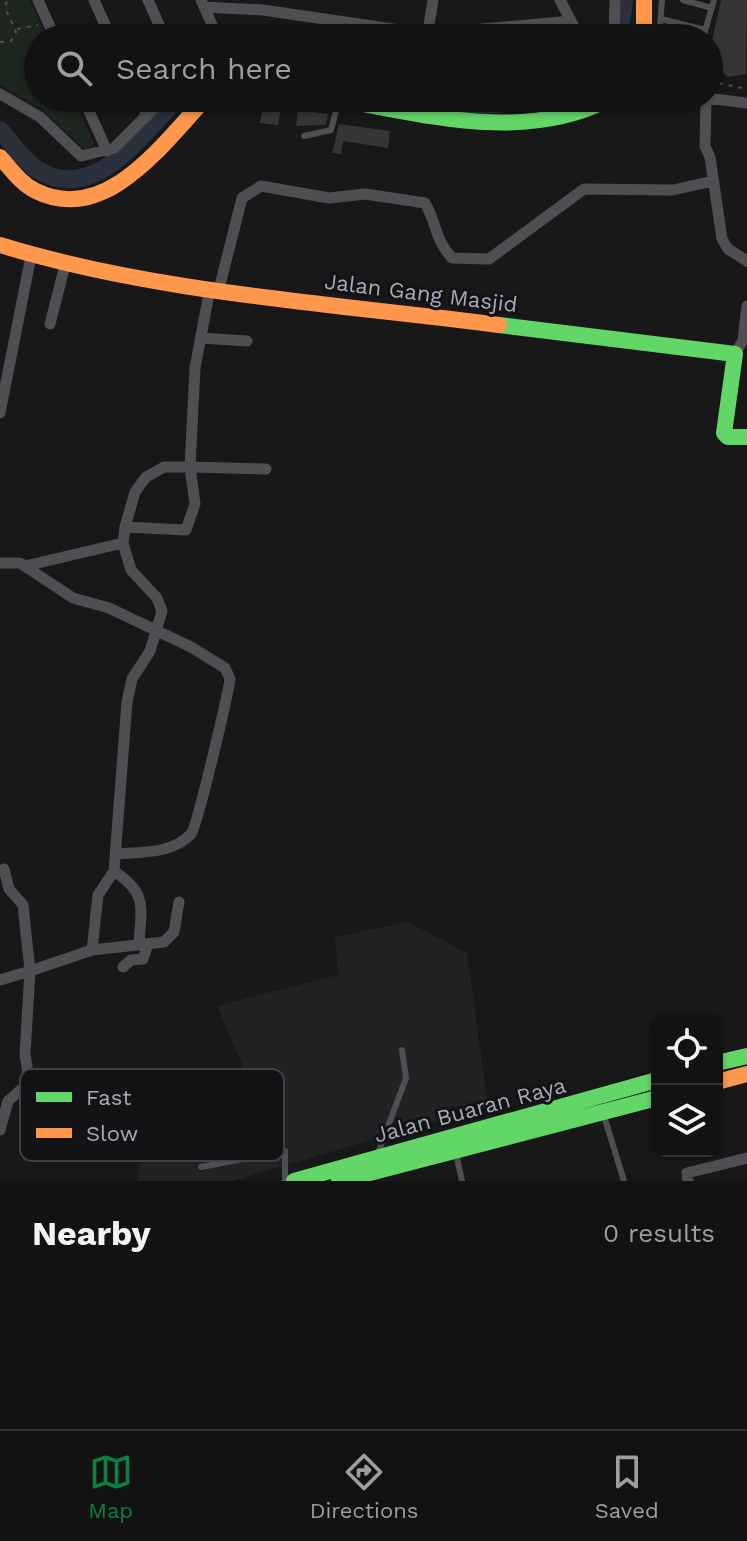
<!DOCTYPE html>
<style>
body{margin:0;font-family:"Work Sans",sans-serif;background:#1f2021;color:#f1f3f6}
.controls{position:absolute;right:24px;bottom:24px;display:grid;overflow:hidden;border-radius:16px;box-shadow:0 2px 6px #0004}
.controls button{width:72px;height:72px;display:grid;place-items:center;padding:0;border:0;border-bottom:2px solid #313233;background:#121213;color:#f1f3f6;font:40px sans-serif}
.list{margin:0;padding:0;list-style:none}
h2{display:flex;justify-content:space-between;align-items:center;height:104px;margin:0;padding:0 32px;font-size:34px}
h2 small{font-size:26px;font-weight:400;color:#9c9ea0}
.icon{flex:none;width:44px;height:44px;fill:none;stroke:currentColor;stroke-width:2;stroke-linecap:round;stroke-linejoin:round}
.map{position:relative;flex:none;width:747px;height:1181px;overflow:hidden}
.search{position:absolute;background:#121213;box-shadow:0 2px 6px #0004;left:24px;right:24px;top:24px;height:88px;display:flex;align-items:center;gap:20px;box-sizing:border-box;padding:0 28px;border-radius:44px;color:#9c9ea0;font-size:30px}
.sheet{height:248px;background:#121213}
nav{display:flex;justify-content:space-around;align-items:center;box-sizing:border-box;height:112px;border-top:2px solid #313233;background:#121213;font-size:22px;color:#9c9ea0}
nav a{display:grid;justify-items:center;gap:4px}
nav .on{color:#0b8043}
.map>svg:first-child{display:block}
.built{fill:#222225}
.green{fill:#1e2620}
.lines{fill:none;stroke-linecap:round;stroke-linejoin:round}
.river{stroke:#2a313c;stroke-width:18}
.building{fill:#353537}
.path{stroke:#4e4f54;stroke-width:2;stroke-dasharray:4 6;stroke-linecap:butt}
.lane{stroke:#4e4e53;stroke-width:6}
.street{stroke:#4e4e53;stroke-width:11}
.fast{stroke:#63d668;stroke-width:16}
.slow{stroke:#ff974d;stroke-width:16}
.labels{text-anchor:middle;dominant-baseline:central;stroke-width:6;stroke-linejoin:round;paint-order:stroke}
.street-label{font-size:22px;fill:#a8abba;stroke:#131215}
.key{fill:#131215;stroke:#404047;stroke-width:2}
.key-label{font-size:22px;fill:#a8abba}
</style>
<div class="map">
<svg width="747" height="1181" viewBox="0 0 747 1181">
<rect width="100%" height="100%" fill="#181819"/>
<path class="built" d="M408 922 467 953 488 1106 232 1181H137L138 1169 171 1121 250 1083 217 1006 338 975 335 937Z"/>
<path class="green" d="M0 0H30L47 38H38V98H73L95 145 85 149 40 108 0 85Z"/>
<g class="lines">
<path class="river" d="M619 38 624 0
M401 98C446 105 488 109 533 98
M0 130C12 143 24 161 38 170 95 205 142 133 178 98"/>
</g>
<path class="building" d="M721 0H747L746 74 728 77 714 63 716 57 709 55Z
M263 104 281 107 278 125 260 123Z
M298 110 328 114 326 125 296 126Z
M339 124 390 131 388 148 343 141 341 154 332 153Z"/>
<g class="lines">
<path class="path" d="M17 29 38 25
M304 38 305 27
M0 42 11 41 16 32 7 12 6 0
M709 81 747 89"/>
<path class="lane" d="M683 0 712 8
M661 19 705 30
M659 38 662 0
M703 38 714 0
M304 136 331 130 338 103
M604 1116 624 1181
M378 1153 406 1078 402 1050
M456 1153 462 1181
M201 1167 285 1151V1181"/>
<path class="street" d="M38 0 55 38
M94 0 111 38
M148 0 165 38
M201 0 218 38
M560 0 580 38
M204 7 263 10 427 34 571 21
M427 38 433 0
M614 38 615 0
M0 94 40 117 81 156 114 148 164 98
M83 98 107 151
M139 98 147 116
M747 103 706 98 705 146 710 157 722 239 728 249 747 261
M219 289 242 198 261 186 329 198 365 194 425 203C438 226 434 238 452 258L489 259 584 189 673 190 713 181
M50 324 65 265
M201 338 247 341
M735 354 743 340 747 306
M0 413 31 256
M125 527 186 530 195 504 190 467 266 469
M0 563H20L73 598 109 608 191 647 225 668 230 679C228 695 197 827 191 834 172 854 142 852 116 854
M25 566 123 543
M4 869 9 889 23 905 30 971 92 950 164 942 174 932 179 902
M139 944C141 906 148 894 114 871L127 702 132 679 150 651 162 611 157 598 131 570 123 543 125 527 135 492 146 477 164 467H190L195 368 210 288
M92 950 98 895 114 871
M123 967 131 960 143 959 148 944
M0 980 30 971 25 1054 28 1073 25 1086 8 1101 0 1130
M688 1181 687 1173 747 1158"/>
<path class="fast" d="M332 98C423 114 525 144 611 98
M499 325 735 354 724 433 728 437H747
M717 1063 747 1056
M294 1181 657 1080
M339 1181 657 1098"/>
<path class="slow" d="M644 0V38
M0 157C11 169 21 184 36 191 106 226 164 142 206 98
M0 245C155 293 337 304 499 325
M717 1082 747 1074"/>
</g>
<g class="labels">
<g class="street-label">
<text transform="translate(421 293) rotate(7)">Jalan Gang Masjid</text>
<text transform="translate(470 1110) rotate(-15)">Jalan Buaran Raya</text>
</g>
</g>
<rect x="20" y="1069" width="264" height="92" rx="12" class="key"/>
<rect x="36" y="1092" width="36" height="10" fill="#63d668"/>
<rect x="36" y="1128" width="36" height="10" fill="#ff974d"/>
<g class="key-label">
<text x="86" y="1105">Fast</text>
<text x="86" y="1141">Slow</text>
</g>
</svg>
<div class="controls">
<button><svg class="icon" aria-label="locate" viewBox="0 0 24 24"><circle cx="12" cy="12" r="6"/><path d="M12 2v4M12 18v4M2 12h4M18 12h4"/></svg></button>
<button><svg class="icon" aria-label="layers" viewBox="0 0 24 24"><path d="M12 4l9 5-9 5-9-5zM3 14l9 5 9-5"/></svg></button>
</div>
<div class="search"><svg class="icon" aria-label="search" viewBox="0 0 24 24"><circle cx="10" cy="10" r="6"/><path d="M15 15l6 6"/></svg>Search here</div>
</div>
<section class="sheet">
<h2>Nearby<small>0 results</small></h2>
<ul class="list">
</ul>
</section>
<nav>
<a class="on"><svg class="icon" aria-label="map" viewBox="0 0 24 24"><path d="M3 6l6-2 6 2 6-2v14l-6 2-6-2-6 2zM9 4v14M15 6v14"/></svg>Map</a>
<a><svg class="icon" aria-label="directions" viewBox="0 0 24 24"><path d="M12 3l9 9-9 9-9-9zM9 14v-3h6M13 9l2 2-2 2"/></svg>Directions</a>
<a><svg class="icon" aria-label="saved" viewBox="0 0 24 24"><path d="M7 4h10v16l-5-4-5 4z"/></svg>Saved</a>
</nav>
